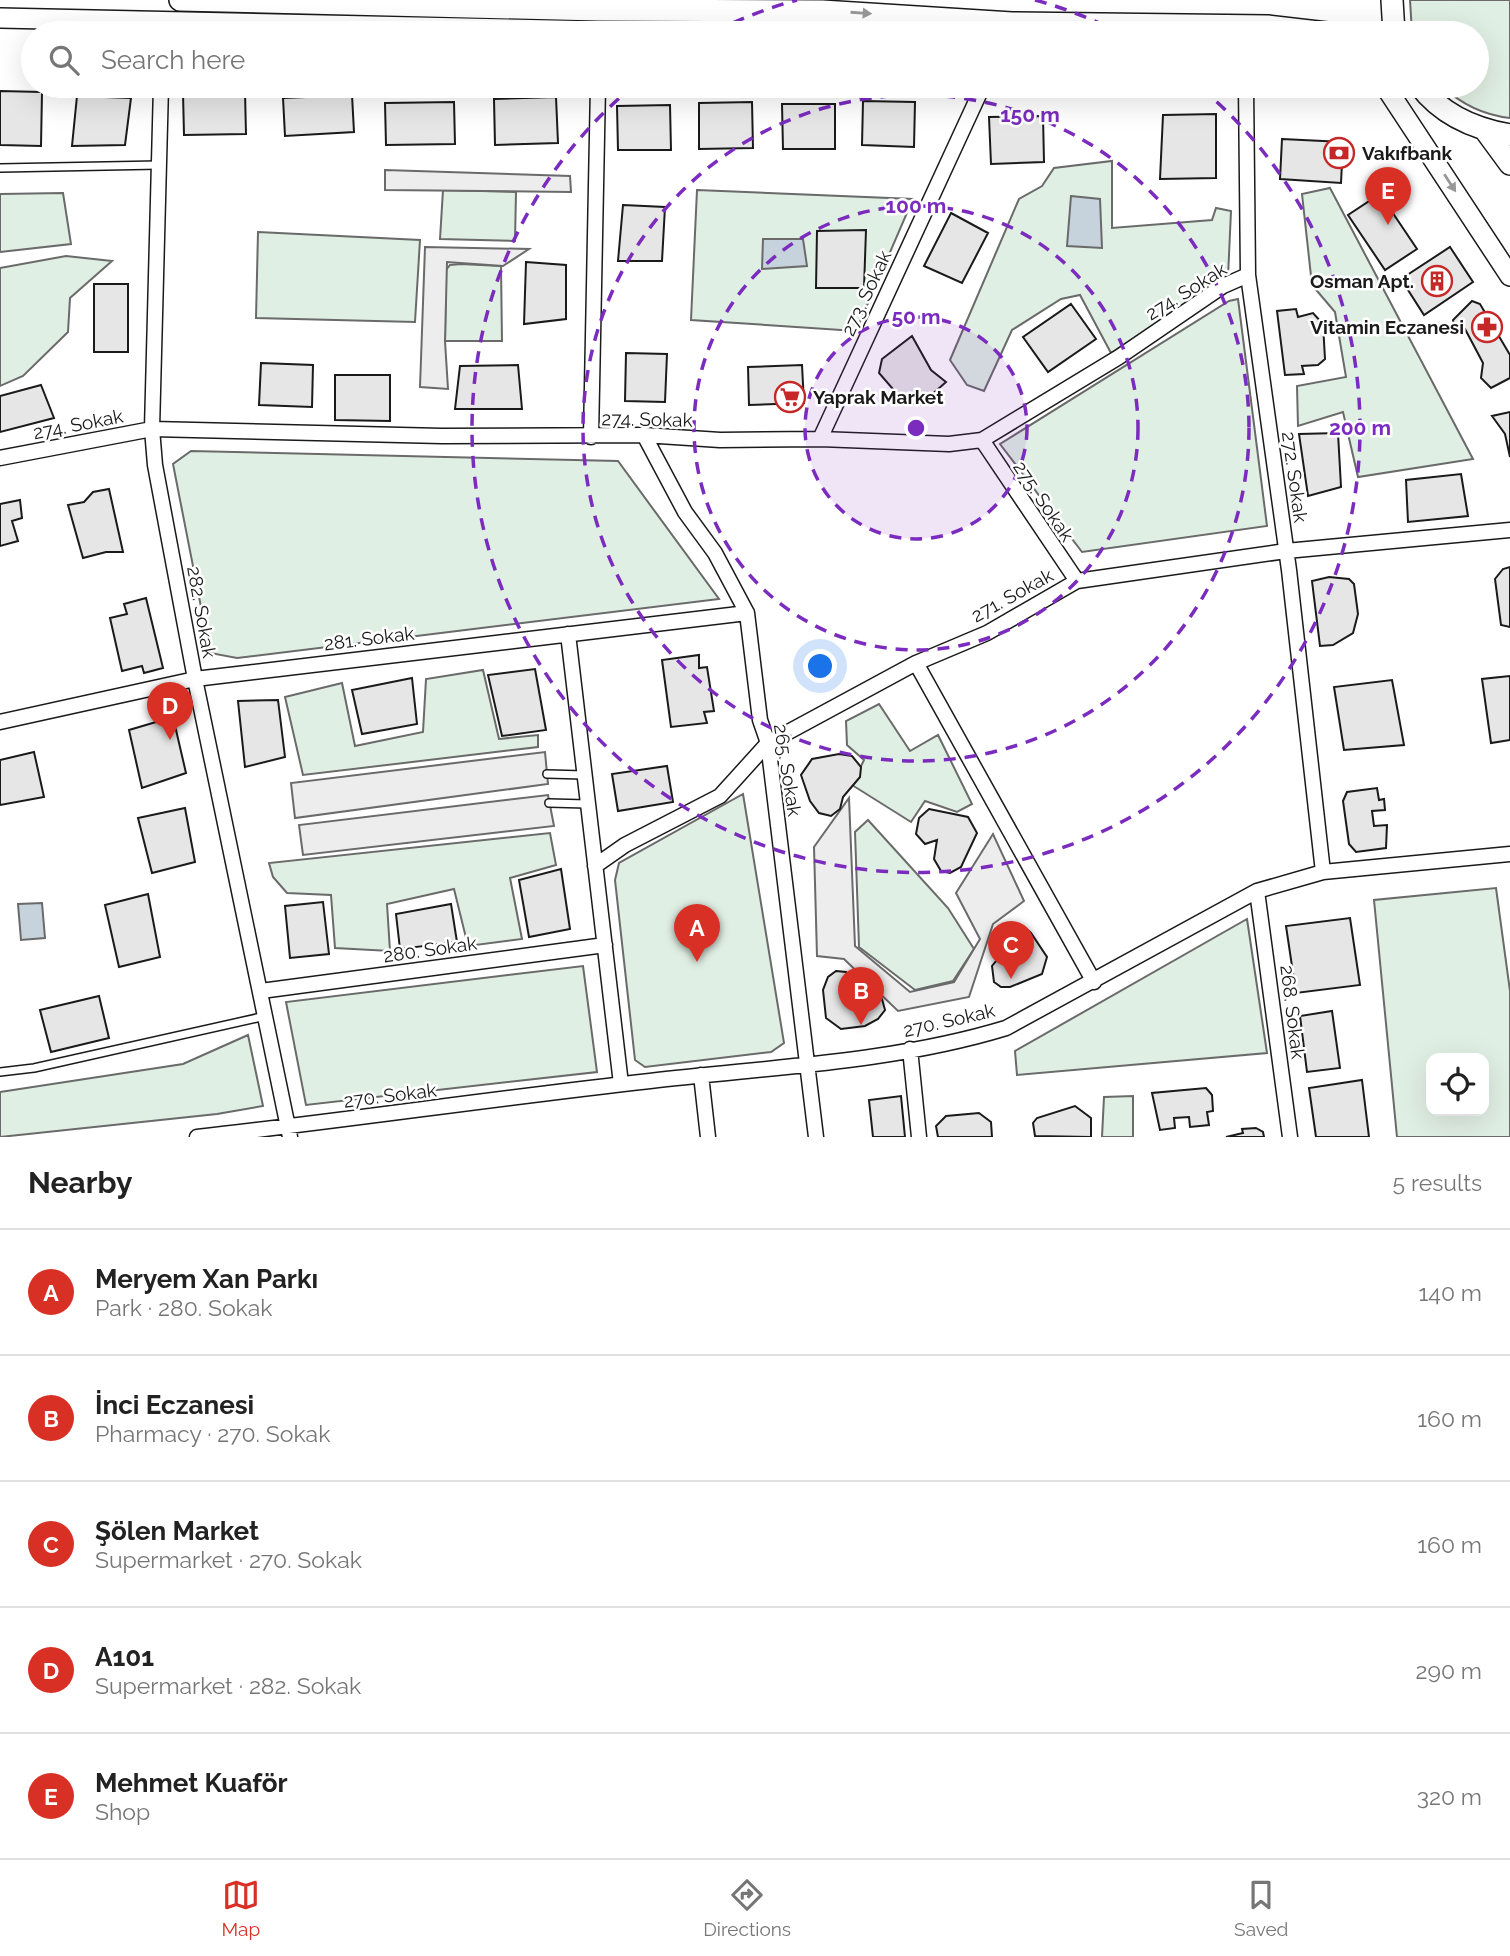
<!DOCTYPE html>
<meta charset="utf-8">
<style>
body{margin:0;font-family:Raleway,sans-serif;background:#f6f6f6;color:#222}
.controls{position:absolute;right:21px;bottom:21px;display:grid;overflow:hidden;border-radius:14px;box-shadow:0 7px 28px #0002}
.controls button{width:63px;height:63px;display:grid;place-items:center;padding:0;border:0;border-bottom:2px solid #e0e0e0;background:#fff;color:#222;font:35px sans-serif}
.you{position:absolute;left:821px;top:667px;width:24px;height:24px;margin:-18px;border:5px solid #fff;border-radius:50%;background:#1a73e8;box-shadow:0 0 0 10px #1a73e833}
.badge{display:grid;place-items:center;width:46px;height:46px;border-radius:50%;background:#d93025;color:#fff;font-size:23px;font-weight:700}
.pin{position:absolute;translate:-50% -58px;filter:drop-shadow(0 2px 4px #0008)}
.pin::after{content:'';position:absolute;top:37px;width:24px;height:21px;background:inherit;clip-path:polygon(0 0,100% 0,50% 100%)}
.list{margin:0;padding:0;list-style:none}
h2{display:flex;justify-content:space-between;align-items:center;height:91px;margin:0;padding:0 28px;font-size:30px}
h2 small{font-size:23px;font-weight:400;color:#767676}
.list li{display:grid;grid-template-columns:46px 1fr auto;gap:21px;align-items:center;box-sizing:border-box;height:126px;padding:0 28px;border-top:2px solid #e0e0e0}
.list b{display:block;font-size:26px;white-space:nowrap}
.list p{margin:0;font-size:23px;white-space:nowrap;color:#767676}
.list em{font-size:23px;font-style:normal;color:#767676}
.icon{flex:none;width:38px;height:38px;fill:none;stroke:currentColor;stroke-width:2;stroke-linecap:round;stroke-linejoin:round}
.map{position:relative;flex:none;width:1510px;height:1137px;overflow:hidden}
.search{position:absolute;background:#fff;box-shadow:0 7px 28px #0002;left:21px;right:21px;top:21px;height:77px;display:flex;align-items:center;gap:18px;box-sizing:border-box;padding:0 24px;border-radius:38px;color:#767676;font-size:26px}
.sheet{height:721px;background:#fff}
nav{display:flex;justify-content:space-around;align-items:center;box-sizing:border-box;height:98px;border-top:2px solid #e0e0e0;background:#fff;font-size:19px;color:#767676}
nav a{display:grid;justify-items:center;gap:4px}
nav .on{color:#d93025}
.map>svg:first-child{display:block}
.green{fill:#e0efe3;stroke:#6a6a6a;stroke-width:2;fill-rule:evenodd}
.parking{fill:#ededed;stroke:#6a6a6a;stroke-width:2}
.water{fill:#c6d2dc;stroke:#6a6a6a;stroke-width:2}
.building{fill:#e6e6e6;stroke:#1a1a1a;stroke-width:2}
.lines{fill:none;stroke-linecap:round;stroke-linejoin:round}
.lane-casing{stroke:#1a1a1a;stroke-width:10}
.street-casing{stroke:#1a1a1a;stroke-width:17}
.secondary-casing{stroke:#1a1a1a;stroke-width:22}
.primary-casing{stroke:#1a1a1a;stroke-width:24}
.lane{stroke:#fff;stroke-width:7}
.street{stroke:#fff;stroke-width:14}
.secondary{stroke:#fff;stroke-width:19}
.primary{stroke:#fff;stroke-width:21}
.oneway{fill:#989898}
.ring{fill:none;stroke:#7b2cbf;stroke-width:3.5;stroke-dasharray:12 9}
.labels{text-anchor:middle;dominant-baseline:central;stroke-width:5;stroke-linejoin:round;paint-order:stroke}
.poi-label{font-size:19px;font-weight:bold;fill:#1a1a1a;stroke:#fff;text-anchor:start}
.street-label{font-size:19px;fill:#1a1a1a;stroke:#fff}
.centre{fill:#7b2cbf;stroke:#fff;stroke-width:3.5}
.ring-label{font-size:21px;text-anchor:middle;font-weight:bold;fill:#7b2cbf;stroke:#fff;stroke-width:5;stroke-linejoin:round;paint-order:stroke}
</style>
<div class="map">
<svg width="1510" height="1137" viewBox="0 0 1510 1137">
<rect width="100%" height="100%" fill="#fff"/>
<path class="green" d="M1410 0H1510V118C1483 115 1462 105 1442 86H1477V33H1412Z
M1112 161V228L1212 220 1216 208 1231 211 1228 277 1111 353 1080 295 1061 299 1012 330 984 391 967 385 950 360 1019 199 1042 186 1054 168Z
M1330 188 1473 459 1358 477 1343 412 1298 426 1297 386 1346 377 1335 312 1312 285 1302 194Z
M443 190 516 192 515 241 440 239Z
M697 190 913 199 856 331 691 320Z
M63 193 71 244 0 252V194Z
M258 232 420 240 415 322 256 318Z
M66 256 112 261 70 298 68 332 23 376 0 386V268Z
M461 264 501 266 502 341H445L446 270 450 265Z
M1238 299 1267 526 1082 552 1000 444 1229 301Z
M191 451 618 461 719 599 237 658 210 653 173 464Z
M483 670 499 739 538 735V747L303 775 285 697 342 683 355 746 423 732 426 679Z
M879 704 910 751 938 735 972 804 957 812 925 801 911 822 852 785 864 760 847 745 846 721Z
M743 794 784 1043 771 1052 645 1067 635 1060 615 880 619 863Z
M868 820 948 908 974 949 953 981 915 990 859 947 855 832Z
M550 833 556 865 510 878 522 939 468 946 454 889 387 904 390 951 335 948 331 895 287 893 273 877 269 863Z
M1496 888 1510 991V1137H1397L1374 900ZM1431 1058H1484V1111H1431Z
M1247 919 1267 1053 1017 1075 1015 1051Z
M583 966 597 1072 306 1105 286 1002Z
M248 1035 263 1106 217 1114 0 1137V1092L183 1064Z
M1133 1096V1137H1102L1104 1097Z"/>
<path class="parking" d="M385 170 570 176 571 192 385 190Z
M425 247 529 249 503 266 447 262 445 341 448 389 420 387Z
M545 752 548 784 295 818 291 783Z
M548 795 554 826 303 855 299 825Z
M849 798 855 946 910 992 954 982 980 939 956 893 993 834 1024 901 993 924 969 997 898 1011 844 959 817 956 814 847Z"/>
<path class="water" d="M1071 196 1100 199 1102 248 1067 246Z
M763 239H803L807 266 762 269Z
M42 903 45 938 21 940 18 904Z"/>
<path class="building" d="M0 91 42 92 41 146 0 145Z
M245 92 246 134 184 135 183 93Z
M352 95 354 132 285 136 283 98Z
M77 96 131 98 125 145 72 146Z
M556 97 558 143 495 145 494 99Z
M863 101 915 102 914 147 862 145Z
M454 102 455 144 386 145 385 103Z
M752 102 753 148 699 149V103Z
M782 104H835V149H783Z
M670 105 671 150H618L617 106Z
M1216 114V178L1160 179 1163 115Z
M1043 116 1044 162 991 164 989 117Z
M1282 139 1343 142 1341 183 1280 179Z
M1380 194 1417 249 1385 270 1348 215Z
M623 205 665 207 662 261H618Z
M951 213 988 233 962 283 924 266Z
M866 230 864 288H816L817 231Z
M1450 247 1473 282 1424 315 1401 279Z
M526 262 566 265V319L524 324Z
M94 284H128V352H94Z
M1472 301 1480 304 1510 355V378L1491 388 1481 378 1483 363 1465 329 1455 328 1453 320Z
M1071 304 1096 339 1048 372 1023 337Z
M1296 309 1298 317 1313 313 1323 324 1325 359 1318 365 1302 366 1304 374 1285 375 1277 311Z
M912 336 931 370 946 382 920 405 905 403 879 373 882 359Z
M626 353 667 354 665 402 625 401Z
M261 363 313 365 312 407 259 405Z
M518 365 522 409H455L460 366Z
M802 365 804 403 749 405 748 367Z
M335 375H390V421L335 420Z
M41 385 54 418 0 432V396Z
M1510 412V457L1505 434 1492 416Z
M1338 433 1341 487 1308 496 1299 434Z
M1461 474 1468 516 1408 522 1406 480Z
M109 489 123 552H106L83 558 68 505 84 502 93 492Z
M20 500 22 518 12 521 18 541 0 546V504Z
M1510 567V627L1501 625 1495 579 1503 569Z
M1329 577 1349 579 1354 584 1358 614 1353 633 1333 645 1320 646 1312 581Z
M146 598 163 668 144 673 142 666 122 671 110 618 127 614 124 604Z
M699 655V668L707 667 714 711 704 712 707 723 671 727 662 660Z
M535 669 546 730 502 736 488 675Z
M1510 676V740L1491 743 1482 679Z
M412 678 417 724 362 734 352 690Z
M1392 680 1404 745 1344 750 1334 687Z
M278 700 285 757 245 767 238 701Z
M173 717 186 773 142 788 129 730Z
M34 752 44 797 0 805V760Z
M839 754 852 756 861 767 860 777 843 797 840 809 831 816 819 813 810 801 801 775 812 759Z
M667 766 673 802 618 811 612 774Z
M1377 788 1379 800 1384 799 1385 810 1372 811 1374 826 1387 825 1386 848 1356 852 1349 844 1343 801 1347 792Z
M185 808 195 862 152 873 138 818Z
M929 809 968 817 977 833 961 867 950 873 941 871 934 859 937 840 925 844 916 834 919 818Z
M561 869 570 929 529 937 519 880Z
M148 894 160 957 119 967 105 905Z
M323 902 329 954 290 958 285 906Z
M451 904 457 942 400 949 396 914Z
M1350 918 1360 985 1296 993 1286 926Z
M1012 924 1023 926 1031 933 1047 957 1042 974 1010 987H1001L994 982 992 966 1000 956 1005 929Z
M836 971 846 972 864 993 873 992 882 999 885 1010 878 1019 865 1026 841 1029 826 1018 823 990 828 977Z
M99 996 109 1038 51 1052 40 1010Z
M1332 1011 1340 1068 1307 1072 1300 1016Z
M1362 1080 1369 1137H1316L1309 1088Z
M1206 1088 1212 1095 1213 1111 1207 1112 1209 1125 1190 1127 1189 1117 1174 1118 1175 1128 1160 1130 1152 1093Z
M901 1096 905 1137H873L869 1100Z
M1075 1106 1091 1118V1137L1035 1136 1033 1123 1037 1118Z
M979 1113 991 1122 992 1137H938L936 1126 946 1116Z
M1256 1128 1263 1132 1264 1137H1226L1243 1133 1242 1129Z"/>
<g class="lines">
<g class="lane-casing">
<path id="lane" d="M0 168 159 165
M547 774 584 775
M549 803 587 804
M0 1072 34 1068 266 1016"/>
</g>
<g class="street-casing">
<path id="street" d="M161 86 152 429 155 465 195 679 290 1137
M1246 86 1248 275 1289 570 1323 872
M644 435 685 512 715 553 747 613 760 720 768 743 816 1137
M591 437 598 86
M820 439 983 86
M982 440 1077 581
M0 458 152 429 442 436 644 435 720 440 820 439 949 444 982 440 1119 357 1223 286 1248 275
M568 634 621 1084
M916 663 1094 982
M0 722 195 679 747 613
M595 866 625 845 720 796 768 743 916 663 987 633 1077 581 1286 551 1510 530
M1257 891 1290 1137
M261 991 605 945
M910 1049 919 1137
M701 1075 708 1137
M197 1137C348 1120 498 1098 650 1081 768 1067 891 1063 1006 1028L1257 891 1323 872 1510 854"/>
</g>
<g class="secondary-casing">
<path id="secondary" d="M0 18 692 33
M1385 86 1510 276"/>
</g>
<g class="primary-casing">
<path id="primary" d="M180 0 598 10 822 11 1012 23 1268 26 1327 33
M1392 0 1394 33
M1420 86C1442 115 1475 129 1510 135
M1485 130 1510 164"/>
</g>
<use href="#lane" class="lane"/>
<use href="#street" class="street"/>
<use href="#secondary" class="secondary"/>
<use href="#primary" class="primary"/>
</g>
<defs><path id="oneway-solid" d="M-6-.8H1V-3.2L6.5 0L1 3.2V.8H-6Z" transform="scale(1.75)"/></defs>
<g class="oneway">
<use href="#oneway-solid" transform="translate(861 13) rotate(4)"/>
<use href="#oneway-solid" transform="translate(1450 183) rotate(57)"/>
</g>
<circle cx="916" cy="428" r="111" fill="#7b2cbf" fill-opacity=".12"/>
<g class="ring">
<circle cx="916" cy="428" r="111"/>
<circle cx="916" cy="428" r="222"/>
<circle cx="916" cy="428" r="333"/>
<path d="M714 32A444 444 0 0 1 797 0M1035 0A444 444 0 0 1 1118 32M1201 88A444 444 0 1 1 631 88"/>
</g>
<defs>
<g id="bank-ring" transform="scale(1.575)"><circle r="9.5" fill="#fff" stroke="#c62828" stroke-width="1.5"/><path d="M-6-4H6V4H-6ZM0-2.3a2.3 2.3 0 1 0 0 4.6a2.3 2.3 0 1 0 0-4.6Z" fill="#c62828"/></g>
<g id="building-ring" transform="scale(1.575)"><circle r="9.5" fill="#fff" stroke="#c62828" stroke-width="1.5"/><path d="M-4-6H4V6H1V3H-1V6H-4ZM-2.5-4.3h1.7v1.8h-1.7ZM.8-4.3h1.7v1.8H.8ZM-2.5-1h1.7V.8h-1.7ZM.8-1h1.7V.8H.8Z" fill="#c62828"/></g>
<g id="pharmacy-ring" transform="scale(1.575)"><circle r="9.5" fill="#fff" stroke="#c62828" stroke-width="1.5"/><path d="M-2-6h4v4h4v4h-4v4h-4v-4h-4v-4h4Z" fill="#c62828"/></g>
<g id="supermarket-ring" transform="scale(1.575)"><circle r="9.5" fill="#fff" stroke="#c62828" stroke-width="1.5"/><path d="M-6-5.5h2.5l.6 2H6L4.5 2H-2.5L-4.4-4H-6ZM-1.5 3.2a1.3 1.3 0 1 0 .1 0ZM3 3.2a1.3 1.3 0 1 0 .1 0Z" fill="#c62828"/></g>
</defs>
<g fill-rule="evenodd">
<use href="#bank-ring" x="1339" y="153"/>
<use href="#building-ring" x="1437" y="281"/>
<use href="#pharmacy-ring" x="1487" y="327"/>
<use href="#supermarket-ring" x="790" y="397"/>
</g>
<g class="labels">
<g class="poi-label">
<text x="1362" y="153">Vakıfbank</text>
<text x="1414" y="281" text-anchor="end">Osman Apt.</text>
<text x="1464" y="327" text-anchor="end">Vitamin Eczanesi</text>
<text x="813" y="397">Yaprak Market</text>
</g>
<g class="street-label">
<text transform="translate(1186 291) rotate(-32)">274. Sokak</text>
<text transform="translate(866 293) rotate(-65)">273. Sokak</text>
<text transform="translate(647 419) rotate(1)">274. Sokak</text>
<text transform="translate(78 424) rotate(-11)">274. Sokak</text>
<text transform="translate(1295 477) rotate(82)">272. Sokak</text>
<text transform="translate(1044 501) rotate(56)">275. Sokak</text>
<text transform="translate(1012 595) rotate(-29)">271. Sokak</text>
<text transform="translate(202 612) rotate(80)">282. Sokak</text>
<text transform="translate(369 638) rotate(-7)">281. Sokak</text>
<text transform="translate(788 770) rotate(81)">265. Sokak</text>
<text transform="translate(430 949) rotate(-8)">280. Sokak</text>
<text transform="translate(1293 1012) rotate(83)">268. Sokak</text>
<text transform="translate(949 1020) rotate(-13)">270. Sokak</text>
<text transform="translate(390 1095) rotate(-7)">270. Sokak</text>
</g>
</g>
<circle cx="916" cy="428" r="10" class="centre"/>
<g class="ring-label">
<text x="1030" y="122">150 m</text>
<text x="916" y="213">100 m</text>
<text x="916" y="324">50 m</text>
<text x="1360" y="435">200 m</text>
</g>
</svg>
<div class="controls">
<button><svg class="icon" aria-label="locate" viewBox="0 0 24 24"><circle cx="12" cy="12" r="6"/><path d="M12 2v4M12 18v4M2 12h4M18 12h4"/></svg></button>
</div>
<div class="you"></div>
<div class="pin badge" style="left:697px;top:962px">A</div>
<div class="pin badge" style="left:861px;top:1025px">B</div>
<div class="pin badge" style="left:1011px;top:979px">C</div>
<div class="pin badge" style="left:170px;top:740px">D</div>
<div class="pin badge" style="left:1388px;top:225px">E</div>
<div class="search"><svg class="icon" aria-label="search" viewBox="0 0 24 24"><circle cx="10" cy="10" r="6"/><path d="M15 15l6 6"/></svg>Search here</div>
</div>
<section class="sheet">
<h2>Nearby<small>5 results</small></h2>
<ul class="list">
<li><span class="badge">A</span><div><b>Meryem Xan Parkı</b><p>Park · 280. Sokak</p></div><em>140 m</em></li>
<li><span class="badge">B</span><div><b>İnci Eczanesi</b><p>Pharmacy · 270. Sokak</p></div><em>160 m</em></li>
<li><span class="badge">C</span><div><b>Şölen Market</b><p>Supermarket · 270. Sokak</p></div><em>160 m</em></li>
<li><span class="badge">D</span><div><b>A101</b><p>Supermarket · 282. Sokak</p></div><em>290 m</em></li>
<li><span class="badge">E</span><div><b>Mehmet Kuaför</b><p>Shop</p></div><em>320 m</em></li>
</ul>
</section>
<nav>
<a class="on"><svg class="icon" aria-label="map" viewBox="0 0 24 24"><path d="M3 6l6-2 6 2 6-2v14l-6 2-6-2-6 2zM9 4v14M15 6v14"/></svg>Map</a>
<a><svg class="icon" aria-label="directions" viewBox="0 0 24 24"><path d="M12 3l9 9-9 9-9-9zM9 14v-3h6M13 9l2 2-2 2"/></svg>Directions</a>
<a><svg class="icon" aria-label="saved" viewBox="0 0 24 24"><path d="M7 4h10v16l-5-4-5 4z"/></svg>Saved</a>
</nav>
